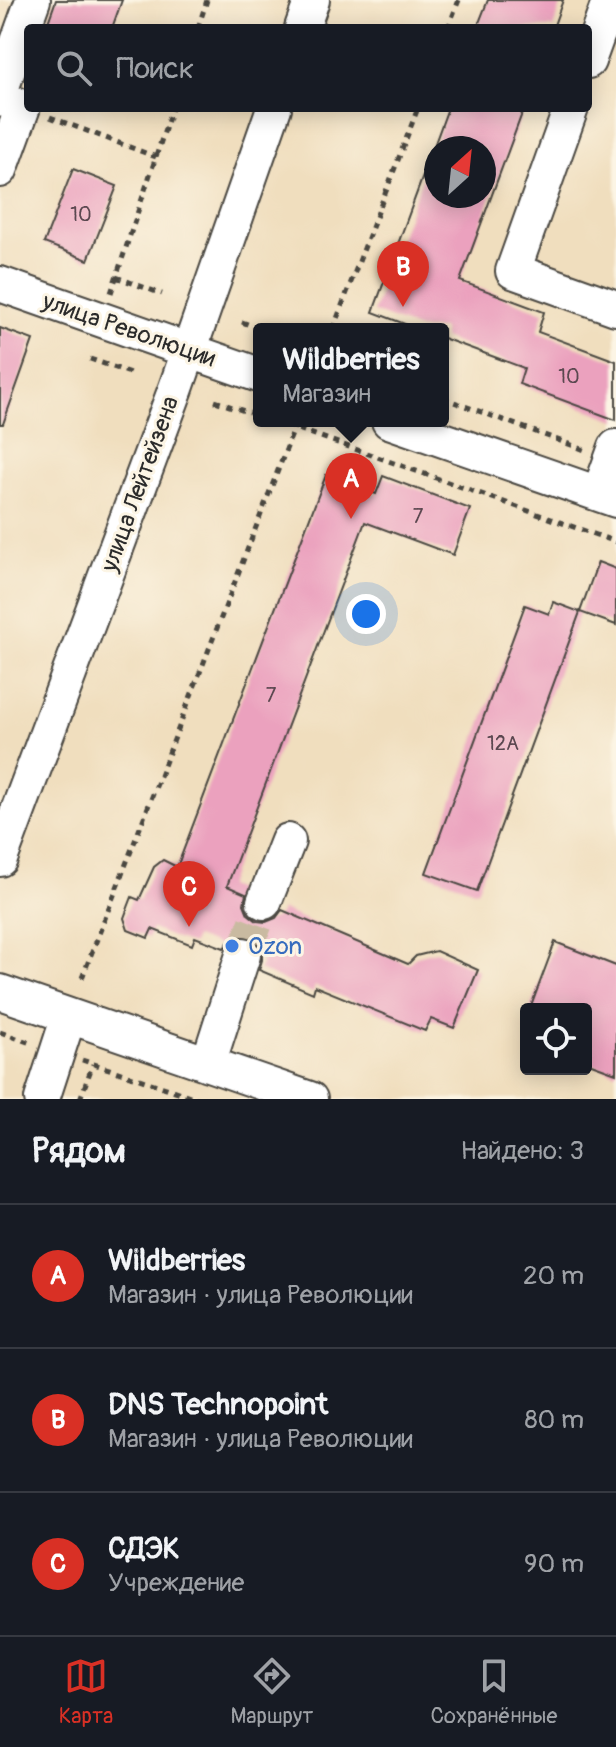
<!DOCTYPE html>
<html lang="ru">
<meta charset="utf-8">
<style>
body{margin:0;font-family:Pangolin,sans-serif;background:#20242c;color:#f1f3f6}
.controls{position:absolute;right:24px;bottom:24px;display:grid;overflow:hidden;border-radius:8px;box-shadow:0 4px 20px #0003}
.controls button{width:72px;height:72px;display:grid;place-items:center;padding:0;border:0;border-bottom:2px solid #363941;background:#171b24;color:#f1f3f6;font:40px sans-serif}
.compass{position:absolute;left:424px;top:136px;width:72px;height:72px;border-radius:50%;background:#171b24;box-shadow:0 4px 20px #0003;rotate:27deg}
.you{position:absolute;left:366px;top:614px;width:28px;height:28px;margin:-20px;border:6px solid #fff;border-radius:50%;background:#1a73e8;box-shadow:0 0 0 12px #1a73e833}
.badge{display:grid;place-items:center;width:52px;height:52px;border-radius:50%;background:#d93025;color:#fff;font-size:26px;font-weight:700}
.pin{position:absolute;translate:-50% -66px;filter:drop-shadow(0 2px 4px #0008)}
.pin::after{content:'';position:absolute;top:42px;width:28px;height:24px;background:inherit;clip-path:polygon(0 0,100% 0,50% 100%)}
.popup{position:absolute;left:253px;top:323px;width:196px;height:104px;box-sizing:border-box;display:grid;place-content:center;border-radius:8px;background:#171b24;filter:drop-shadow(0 2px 6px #0005);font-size:26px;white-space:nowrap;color:#9ea1a6}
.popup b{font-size:30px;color:#f1f3f6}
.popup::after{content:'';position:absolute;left:50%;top:100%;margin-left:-16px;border:16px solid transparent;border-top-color:#171b24}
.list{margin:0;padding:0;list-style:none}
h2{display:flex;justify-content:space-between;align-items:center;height:104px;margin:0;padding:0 32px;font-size:34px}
h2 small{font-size:26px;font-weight:400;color:#9ea1a6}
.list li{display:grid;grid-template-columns:52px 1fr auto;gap:24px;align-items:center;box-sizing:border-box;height:144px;padding:0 32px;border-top:2px solid #363941}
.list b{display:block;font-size:30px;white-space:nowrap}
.list p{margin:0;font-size:26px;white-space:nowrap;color:#9ea1a6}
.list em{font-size:26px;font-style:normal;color:#9ea1a6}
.icon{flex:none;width:44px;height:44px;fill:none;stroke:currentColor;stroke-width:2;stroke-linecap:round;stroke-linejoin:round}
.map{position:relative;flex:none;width:616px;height:1099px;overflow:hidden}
.search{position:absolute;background:#171b24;box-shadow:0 4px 20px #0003;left:24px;right:24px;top:24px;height:88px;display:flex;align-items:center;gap:20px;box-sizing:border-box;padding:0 28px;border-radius:8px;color:#9ea1a6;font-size:30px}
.sheet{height:536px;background:#171b24}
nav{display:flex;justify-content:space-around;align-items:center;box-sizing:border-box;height:112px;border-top:2px solid #363941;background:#171b24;font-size:22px;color:#9ea1a6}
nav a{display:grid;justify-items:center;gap:4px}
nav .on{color:#d93025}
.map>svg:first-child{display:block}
.building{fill:#eba1be;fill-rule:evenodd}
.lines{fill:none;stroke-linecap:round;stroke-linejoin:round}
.minor-tunnel{stroke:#c9baa1;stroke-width:34;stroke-dasharray:34 17;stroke-linecap:butt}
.minor-casing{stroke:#494641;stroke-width:38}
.path{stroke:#494641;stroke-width:5;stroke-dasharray:6 6;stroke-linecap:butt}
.minor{stroke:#fff;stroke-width:34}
.shop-dot{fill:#3f7fe0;stroke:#fcf5e5;stroke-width:3}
.labels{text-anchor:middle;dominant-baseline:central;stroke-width:6;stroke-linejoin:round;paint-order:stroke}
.number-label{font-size:20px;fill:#5b4850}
.street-label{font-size:24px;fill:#2b2b2b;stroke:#fcf5e5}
.shop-label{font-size:24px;fill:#366cbe;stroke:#fcf5e5;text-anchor:start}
</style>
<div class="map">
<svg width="616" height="1099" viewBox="0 0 616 1099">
<rect width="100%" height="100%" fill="#fcf5e5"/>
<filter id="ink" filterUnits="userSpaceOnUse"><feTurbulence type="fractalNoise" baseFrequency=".0125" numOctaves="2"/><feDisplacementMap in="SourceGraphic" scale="16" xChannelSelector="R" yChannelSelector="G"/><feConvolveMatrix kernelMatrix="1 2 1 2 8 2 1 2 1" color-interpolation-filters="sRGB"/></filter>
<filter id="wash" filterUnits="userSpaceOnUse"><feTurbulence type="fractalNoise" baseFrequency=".006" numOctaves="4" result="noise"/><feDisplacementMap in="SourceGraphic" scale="32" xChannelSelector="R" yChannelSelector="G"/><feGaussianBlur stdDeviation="1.8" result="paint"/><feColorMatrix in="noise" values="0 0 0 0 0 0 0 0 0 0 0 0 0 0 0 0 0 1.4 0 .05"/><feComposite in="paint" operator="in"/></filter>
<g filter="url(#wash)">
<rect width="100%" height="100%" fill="#f0debe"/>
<g id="blocks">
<path class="building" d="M56 0H122L112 28H46Z
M488 0H563L553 28H477Z
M448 108H524L460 281 544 312 538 332 616 361V420L519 384 524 368 443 338V329H418L373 312ZM436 148H484V196H436Z
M73 169 117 186 88 260 44 243Z
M0 328 33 340 3 424H0Z
M326 475 376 494 383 476 470 509 453 555 365 522 227 886 246 894 244 904 248 914 257 921 266 922 276 918 282 910 408 964 416 956 436 951 478 970 454 1028 431 1019 425 1031 315 986 313 993 259 970 262 960V950L258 942 250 936H238L230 940 224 948 195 937 192 945 152 929 148 938 128 930 124 918 132 897 139 900 154 867 163 860 177 867Z
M598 562 616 569V625L580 612Z
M553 602 580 612 477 891 426 873 525 605 549 614Z
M555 942 616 966V1073L586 1062V1009H530Z"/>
</g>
</g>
<g filter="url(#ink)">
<use href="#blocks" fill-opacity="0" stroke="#494641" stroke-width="2"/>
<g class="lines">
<path class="minor-tunnel" d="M243 955 264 902"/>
<g class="minor-casing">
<path id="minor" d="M302 28 312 0
M588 61 610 0
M0 92 33 0
M0 98 23 107 0 170
M571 108 513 271 616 308
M0 284 259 375
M389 421 616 500
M599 494 616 447
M0 859 176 388 274 108
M264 902 288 841
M0 992 310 1099
M208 1064 243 955
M42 1099 69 1016"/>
</g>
<path class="path" d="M198 28 207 0
M448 28 459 0
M50 117 156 157
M116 277 162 294
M111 293 172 108
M242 322 260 329
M333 329 418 108
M90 359 133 374
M443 398 585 450
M215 401 259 416
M276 421 616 542
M82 978 297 421
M0 1032 31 1043
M82 1060 199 1099
M80 1099 93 1064"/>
<use href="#minor" class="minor"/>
</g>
</g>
<circle class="shop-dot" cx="232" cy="946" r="8"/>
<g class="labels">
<g class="number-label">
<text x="81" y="214">10</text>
<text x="569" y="376">10</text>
<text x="418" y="516">7</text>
<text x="271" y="695">7</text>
<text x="503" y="743">12А</text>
</g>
<g class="street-label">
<text transform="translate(129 330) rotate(19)">улица Революции</text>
<text transform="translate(140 484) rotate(-70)">улица Лейтейзена</text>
</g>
<g class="shop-label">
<text x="248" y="946">Ozon</text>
</g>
</g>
</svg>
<div class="controls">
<button><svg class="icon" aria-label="locate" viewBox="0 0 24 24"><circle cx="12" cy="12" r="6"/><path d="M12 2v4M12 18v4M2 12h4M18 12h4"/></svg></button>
</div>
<svg class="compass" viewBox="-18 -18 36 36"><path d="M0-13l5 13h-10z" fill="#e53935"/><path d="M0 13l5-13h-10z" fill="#9ea1a6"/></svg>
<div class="you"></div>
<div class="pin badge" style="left:351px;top:519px">A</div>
<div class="popup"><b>Wildberries</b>Магазин</div>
<div class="pin badge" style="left:403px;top:307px">B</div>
<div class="pin badge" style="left:189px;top:927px">C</div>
<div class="search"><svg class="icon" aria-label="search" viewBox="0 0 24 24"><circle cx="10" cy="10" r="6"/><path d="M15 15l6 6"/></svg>Поиск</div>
</div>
<section class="sheet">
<h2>Рядом<small>Найдено: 3</small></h2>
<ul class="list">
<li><span class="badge">A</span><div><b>Wildberries</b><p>Магазин · улица Революции</p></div><em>20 m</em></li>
<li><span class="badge">B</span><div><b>DNS Technopoint</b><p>Магазин · улица Революции</p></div><em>80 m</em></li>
<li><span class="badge">C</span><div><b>СДЭК</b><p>Учреждение</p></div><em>90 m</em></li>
</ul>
</section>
<nav>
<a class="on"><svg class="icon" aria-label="map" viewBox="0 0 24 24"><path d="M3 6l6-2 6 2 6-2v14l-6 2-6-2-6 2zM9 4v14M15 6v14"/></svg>Карта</a>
<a><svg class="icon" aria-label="directions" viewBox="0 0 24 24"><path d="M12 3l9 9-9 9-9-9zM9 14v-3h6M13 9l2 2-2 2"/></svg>Маршрут</a>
<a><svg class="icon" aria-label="saved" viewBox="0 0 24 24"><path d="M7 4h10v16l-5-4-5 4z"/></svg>Сохранённые</a>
</nav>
